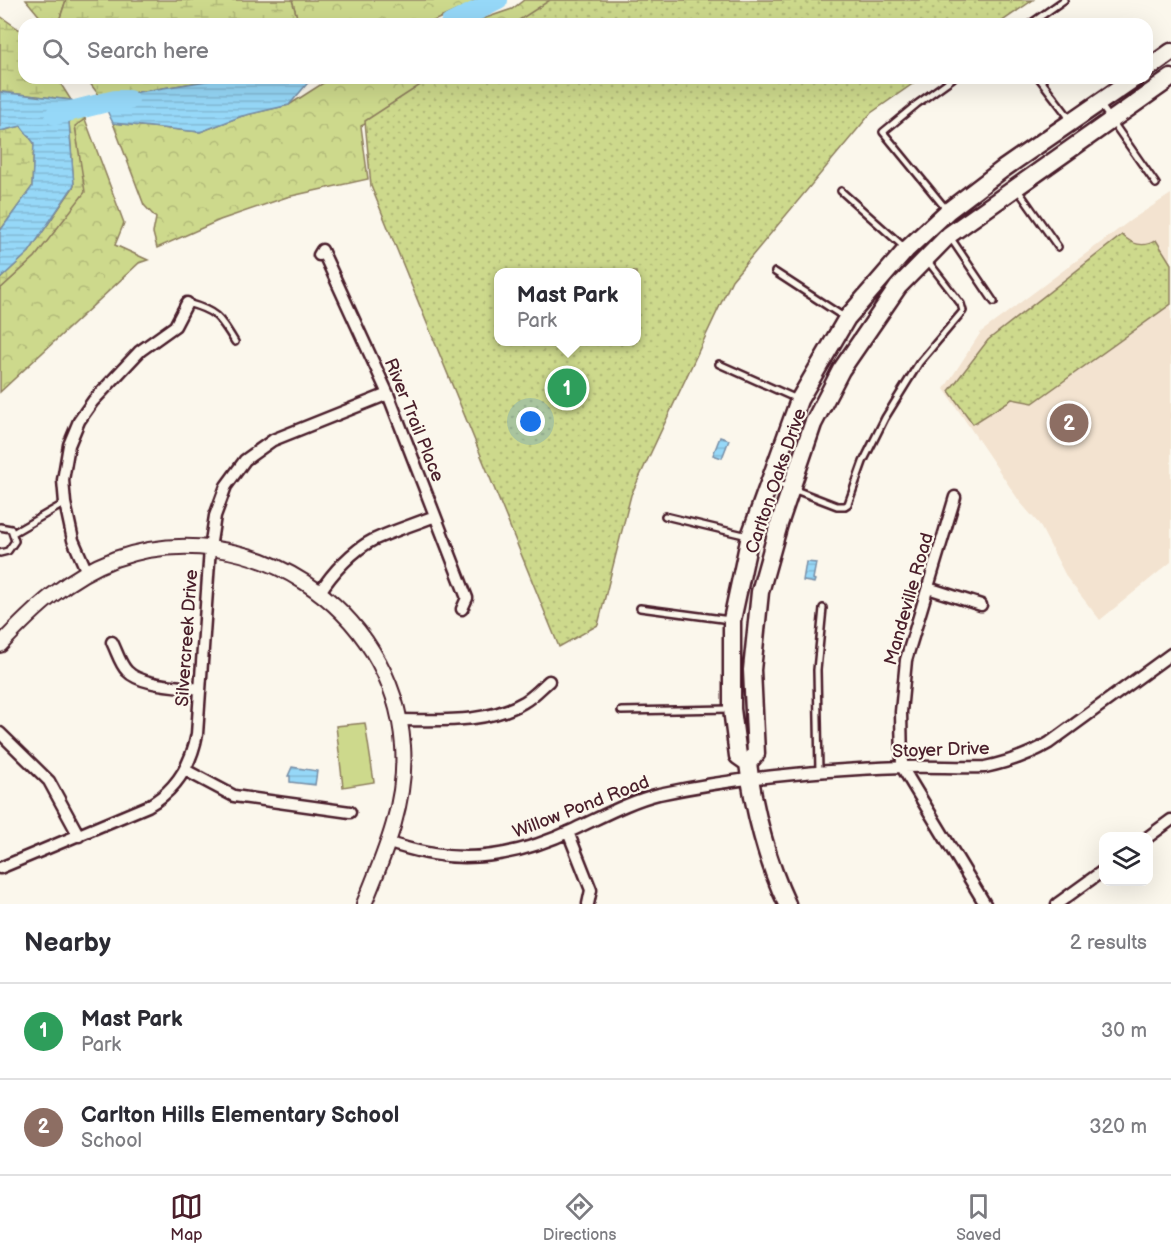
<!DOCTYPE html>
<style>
body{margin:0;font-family:"Balsamiq Sans",sans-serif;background:#f2f2f3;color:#2b2b33}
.controls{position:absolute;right:18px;bottom:18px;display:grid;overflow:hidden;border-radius:12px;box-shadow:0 6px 24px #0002}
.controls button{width:54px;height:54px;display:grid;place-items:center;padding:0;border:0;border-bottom:2px solid #e1e1e2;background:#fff;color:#2b2b33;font:30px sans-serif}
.you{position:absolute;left:531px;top:422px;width:21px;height:21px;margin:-15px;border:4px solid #fff;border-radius:50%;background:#1a73e8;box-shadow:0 0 0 9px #1a73e833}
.badge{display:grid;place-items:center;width:39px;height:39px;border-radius:50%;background:#4a1f2b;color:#fff;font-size:20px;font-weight:700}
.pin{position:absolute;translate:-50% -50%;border:3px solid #fff;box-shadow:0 2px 6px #0006}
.popup{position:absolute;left:494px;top:268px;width:147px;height:78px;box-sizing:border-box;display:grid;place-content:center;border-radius:12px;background:#fff;filter:drop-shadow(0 2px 4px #0005);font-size:20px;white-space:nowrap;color:#7c7c81}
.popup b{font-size:22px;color:#2b2b33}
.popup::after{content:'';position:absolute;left:50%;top:100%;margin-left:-12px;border:12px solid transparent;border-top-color:#fff}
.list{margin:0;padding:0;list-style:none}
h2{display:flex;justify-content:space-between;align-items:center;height:78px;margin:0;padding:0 24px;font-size:26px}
h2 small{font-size:20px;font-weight:400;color:#7c7c81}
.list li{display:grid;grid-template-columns:39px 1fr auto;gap:18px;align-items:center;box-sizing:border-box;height:96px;padding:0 24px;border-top:2px solid #e1e1e2}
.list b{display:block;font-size:22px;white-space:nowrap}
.list p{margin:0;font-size:20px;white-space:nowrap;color:#7c7c81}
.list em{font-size:20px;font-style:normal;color:#7c7c81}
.icon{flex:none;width:33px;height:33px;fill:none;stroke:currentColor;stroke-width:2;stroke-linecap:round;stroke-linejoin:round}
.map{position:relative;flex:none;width:1171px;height:904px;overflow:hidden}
.search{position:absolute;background:#fff;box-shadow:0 6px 24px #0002;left:18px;right:18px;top:18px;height:66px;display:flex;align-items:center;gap:15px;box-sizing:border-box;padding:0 21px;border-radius:18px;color:#7c7c81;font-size:22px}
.sheet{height:270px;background:#fff}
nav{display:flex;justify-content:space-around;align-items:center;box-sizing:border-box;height:84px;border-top:2px solid #e1e1e2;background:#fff;font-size:16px;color:#7c7c81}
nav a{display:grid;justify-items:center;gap:3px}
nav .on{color:#4a1f2b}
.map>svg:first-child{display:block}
.built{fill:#f3e3d0}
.forest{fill:url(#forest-crowns);stroke:#8c7c5c;stroke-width:1.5}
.wetland{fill:url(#wetland-marsh);stroke:#8c7c5c;stroke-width:1.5}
.park{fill:url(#park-dots);stroke:#8c7c5c;stroke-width:1.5;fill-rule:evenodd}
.pitch{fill:#cdd98c;stroke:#8c7c5c;stroke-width:1.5}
.water{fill:url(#water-rules);stroke:#788ea6;stroke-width:1.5}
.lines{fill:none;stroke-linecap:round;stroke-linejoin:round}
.river{stroke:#96d8f8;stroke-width:20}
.service-casing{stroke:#4a1f2b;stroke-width:10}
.minor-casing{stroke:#4a1f2b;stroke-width:15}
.tertiary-casing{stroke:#4a1f2b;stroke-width:18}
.secondary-casing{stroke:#4a1f2b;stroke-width:21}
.service{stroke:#fbf7ec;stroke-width:5}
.minor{stroke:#fbf7ec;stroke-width:10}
.tertiary{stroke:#fbf7ec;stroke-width:14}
.secondary{stroke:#fbf7ec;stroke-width:16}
.labels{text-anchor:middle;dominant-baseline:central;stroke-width:4.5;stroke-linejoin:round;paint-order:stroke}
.street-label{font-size:18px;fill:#4a1f2b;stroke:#fbf7ec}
</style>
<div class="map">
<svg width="1171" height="904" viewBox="0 0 1171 904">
<defs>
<pattern id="forest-crowns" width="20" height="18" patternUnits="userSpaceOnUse" patternTransform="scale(1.5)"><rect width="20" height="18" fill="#cdd98c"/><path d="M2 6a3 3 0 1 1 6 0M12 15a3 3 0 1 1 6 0" fill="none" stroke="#b2ba79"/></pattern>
<pattern id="wetland-marsh" width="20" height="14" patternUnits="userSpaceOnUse" patternTransform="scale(1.5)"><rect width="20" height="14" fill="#cdd98c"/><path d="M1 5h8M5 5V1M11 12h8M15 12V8" fill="none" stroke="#b2ba79"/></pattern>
<pattern id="park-dots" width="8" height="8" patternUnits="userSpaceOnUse" patternTransform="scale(1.5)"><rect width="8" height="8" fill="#cdd98c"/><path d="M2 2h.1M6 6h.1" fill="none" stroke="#b2ba79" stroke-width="1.8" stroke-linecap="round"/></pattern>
<pattern id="water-rules" width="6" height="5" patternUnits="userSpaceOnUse" patternTransform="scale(1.5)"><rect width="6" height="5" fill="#96d8f8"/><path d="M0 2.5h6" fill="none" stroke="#83b9d5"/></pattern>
</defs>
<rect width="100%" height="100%" fill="#fbf7ec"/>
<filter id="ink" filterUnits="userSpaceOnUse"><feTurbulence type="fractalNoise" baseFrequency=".0167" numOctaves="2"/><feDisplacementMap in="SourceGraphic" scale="12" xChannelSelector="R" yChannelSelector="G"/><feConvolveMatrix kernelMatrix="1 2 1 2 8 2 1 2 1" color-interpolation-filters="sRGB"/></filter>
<g filter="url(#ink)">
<path class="built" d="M1171 194V562L1100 620 1067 578 1039 524 1020 502 944 389 981 332 1131 220Z"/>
<path class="forest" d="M26 0H66L58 24H46Z
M292 0H480L427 24H299Z
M524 0H579L547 24H468L512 9Z
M331 78H460L361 126 368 179 287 197 220 220 157 248 153 233 156 218 144 205 113 123 200 132 242 116 289 105Z
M85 119 124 223 115 245 148 260 139 263 0 392V289L35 257 84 192 75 125Z"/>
<path class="wetland" d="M66 0H292L299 24H58Z
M0 16 24 33V78H57L71 100 0 92Z
M86 78H225L101 98Z
M78 112 85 119 75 126 85 192 35 257 0 289V279L29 252 74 186 69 122Z
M21 126 34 143 32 187 0 231V131Z"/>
<path class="park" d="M550 0H1033L998 24H513Z
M431 78H921L871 113 732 280 631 495 598 625 559 647 371 186 365 121ZM498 272H636V342H498Z
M1122 235C1132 244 1143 249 1156 240L1171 264V304L1033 403 1012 399 973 424 949 391 988 340Z"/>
<path class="pitch" d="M365 723 374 782 343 787 336 726Z"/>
<path class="water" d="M225 78H312L289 105 242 116 200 132 113 123 101 98Z
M0 92 71 100 82 104 69 122 74 185 29 252 0 279V231L32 187 34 143 21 126 0 131Z
M720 437 729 440 722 458 713 455Z
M806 562 816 563 813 579 815 580 814 583 803 581Z
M292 767 317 771 315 785 290 782V776H288Z"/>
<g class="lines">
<path class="river" d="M450 24 498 0
M55 115 115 100H129"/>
<g class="service-casing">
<path id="service" d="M1030 24 1064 0
M1039 78 1071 120
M1100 104 1156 184
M1018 190 1058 247
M841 191 905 248
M946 209 883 132 917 104 953 78
M950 237 994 302
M775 272 844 317
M187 303C216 311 219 316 235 342
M719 364 797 399
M772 481 837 506H845L848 504 863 462 885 418 919 363 963 311 961 304 927 260
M665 516 748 536
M0 527 11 529 15 541 8 551 0 553
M13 533 65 503
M640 608 730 620
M621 711 730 709
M819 771 817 670 823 608"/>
</g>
<g class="minor-casing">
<path id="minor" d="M319 255 322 250 388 394 467 598 462 609
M955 497 906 660 901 712 902 767 985 904
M87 572 73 540 65 503 63 480 69 445 79 421 93 401 140 351 175 326 187 303
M928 588 981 605
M320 592C332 573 353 550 373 540 393 531 415 524 435 516
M112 642C117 652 120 664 127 671 141 686 180 686 200 689
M399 720C440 720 487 724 524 702 533 697 541 688 549 681
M0 733 49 781 79 836
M185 770 234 796 350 812
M568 832 591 890 588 904
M1148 837 1171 820
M389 843C403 847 418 852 433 854 481 863 531 850 575 829 601 817 630 801 659 794 738 777 822 770 903 767 931 766 958 768 985 767 1008 762 1029 755 1049 743L1171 654
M0 868 148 806C176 790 191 766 197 734L210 548 215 516 226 486 245 460 273 440 388 394
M1057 904 1104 870"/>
</g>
<g class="tertiary-casing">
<path id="tertiary" d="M0 645C34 609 67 577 115 559 247 512 393 606 403 746 407 802 385 853 364 904"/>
</g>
<g class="secondary-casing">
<path id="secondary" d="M1147 69 1171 52
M748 763 738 756 732 709V620L750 536 799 400 847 318 906 250 948 211 1003 169 1135 78
M787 904C768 864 753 808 748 763L756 754 752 670 760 592 779 524 813 424 841 370 898 287 949 235 1171 78"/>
</g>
<use href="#service" class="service"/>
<use href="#minor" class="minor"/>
<use href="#tertiary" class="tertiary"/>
<use href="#secondary" class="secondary"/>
</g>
</g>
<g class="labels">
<g class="street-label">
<text transform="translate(414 420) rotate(68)">River Trail Place</text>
<text transform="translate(776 481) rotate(-71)">Carlton Oaks Drive</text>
<text transform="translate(909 599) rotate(-74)">Mandeville Road</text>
<text transform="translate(187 638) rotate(-86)">Silvercreek Drive</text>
<text transform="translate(941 750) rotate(-2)">Stoyer Drive</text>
<text transform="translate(581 807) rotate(-21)">Willow Pond Road</text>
</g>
</g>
</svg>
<div class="controls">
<button><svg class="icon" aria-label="layers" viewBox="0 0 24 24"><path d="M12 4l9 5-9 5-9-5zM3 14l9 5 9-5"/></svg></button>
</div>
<div class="you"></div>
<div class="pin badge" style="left:567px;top:388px;background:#2e9e5b">1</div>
<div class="popup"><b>Mast Park</b>Park</div>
<div class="pin badge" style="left:1069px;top:423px;background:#8d6e63">2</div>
<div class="search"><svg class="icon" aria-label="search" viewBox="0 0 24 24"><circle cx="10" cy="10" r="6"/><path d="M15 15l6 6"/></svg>Search here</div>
</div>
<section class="sheet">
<h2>Nearby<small>2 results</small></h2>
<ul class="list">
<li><span class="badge" style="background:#2e9e5b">1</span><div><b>Mast Park</b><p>Park</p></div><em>30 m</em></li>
<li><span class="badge" style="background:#8d6e63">2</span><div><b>Carlton Hills Elementary School</b><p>School</p></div><em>320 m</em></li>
</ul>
</section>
<nav>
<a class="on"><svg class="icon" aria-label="map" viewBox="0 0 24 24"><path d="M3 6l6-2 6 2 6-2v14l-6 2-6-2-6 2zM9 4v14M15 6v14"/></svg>Map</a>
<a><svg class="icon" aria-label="directions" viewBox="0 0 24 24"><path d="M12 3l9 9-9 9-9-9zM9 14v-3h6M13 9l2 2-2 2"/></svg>Directions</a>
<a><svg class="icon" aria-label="saved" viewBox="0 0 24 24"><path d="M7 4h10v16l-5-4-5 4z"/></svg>Saved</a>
</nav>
